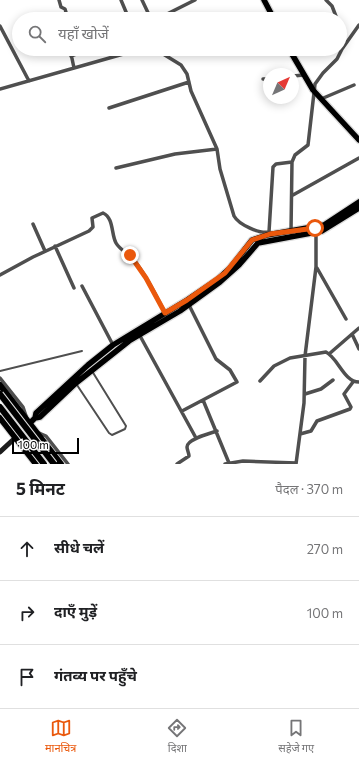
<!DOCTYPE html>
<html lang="hi">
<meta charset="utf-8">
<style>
body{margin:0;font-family:Commissioner,"Noto Sans Devanagari",sans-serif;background:#f2f2f2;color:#202124}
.compass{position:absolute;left:263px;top:68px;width:36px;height:36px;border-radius:50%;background:#fff;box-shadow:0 2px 10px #0003;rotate:44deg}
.scale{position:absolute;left:12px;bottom:10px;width:67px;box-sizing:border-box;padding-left:4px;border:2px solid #000;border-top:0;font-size:11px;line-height:14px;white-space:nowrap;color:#000;-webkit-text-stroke:3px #fff;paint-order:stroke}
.stop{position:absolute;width:12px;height:12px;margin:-9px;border:3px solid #ea580c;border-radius:50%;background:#fff}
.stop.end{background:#ea580c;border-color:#fff;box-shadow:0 1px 4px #0008}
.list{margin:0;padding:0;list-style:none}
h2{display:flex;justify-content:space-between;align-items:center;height:52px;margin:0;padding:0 16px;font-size:17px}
h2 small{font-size:13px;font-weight:400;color:#757577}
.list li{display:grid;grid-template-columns:26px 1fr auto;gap:12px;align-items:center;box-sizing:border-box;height:64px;padding:0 16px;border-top:1px solid #e0e0e0}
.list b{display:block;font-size:15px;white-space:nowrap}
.list em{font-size:13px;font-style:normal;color:#757577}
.icon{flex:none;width:22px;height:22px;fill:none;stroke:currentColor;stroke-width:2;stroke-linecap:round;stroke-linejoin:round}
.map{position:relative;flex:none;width:359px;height:464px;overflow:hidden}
.search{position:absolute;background:#fff;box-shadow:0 2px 10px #0003;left:12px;right:12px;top:12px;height:44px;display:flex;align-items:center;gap:10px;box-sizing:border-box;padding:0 14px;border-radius:22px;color:#757577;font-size:15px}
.sheet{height:244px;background:#fff}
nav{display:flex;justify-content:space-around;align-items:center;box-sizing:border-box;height:56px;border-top:1px solid #e0e0e0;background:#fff;font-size:11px;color:#757577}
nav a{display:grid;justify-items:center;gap:2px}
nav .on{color:#ea580c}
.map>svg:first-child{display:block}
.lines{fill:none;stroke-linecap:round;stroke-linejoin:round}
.primary-casing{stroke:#dbdbdb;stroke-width:8}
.trunk-casing{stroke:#dbdbdb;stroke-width:8}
.service{stroke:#4f4f4f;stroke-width:2}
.minor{stroke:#4f4f4f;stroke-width:3.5}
.secondary{stroke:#1c1c1c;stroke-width:5}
.primary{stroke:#000;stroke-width:5.5}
.trunk{stroke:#000;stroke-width:6}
.trunk-bridge-casing{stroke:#dbdbdb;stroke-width:8;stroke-linecap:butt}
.trunk-bridge{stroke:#000;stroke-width:6}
.route{stroke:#ea580c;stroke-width:5}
</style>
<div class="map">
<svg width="359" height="464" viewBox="0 0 359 464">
<rect width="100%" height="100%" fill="#fff"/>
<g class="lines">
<g class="primary-casing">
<path id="primary" d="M264 0 274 19
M289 49 313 90 359 140
M35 418 36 413 88 365 113 345 187 300 218 279 230 268 252 240 267 235 324 225 359 202
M17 436 35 418 40 417 76 383 129 341 180 311 220 282 239 265 258 243 322 231 359 208"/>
</g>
<g class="trunk-casing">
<path id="trunk" d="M0 385 61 464
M0 418 36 464"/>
</g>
<path class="service" d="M0 371 82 351
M77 385 109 433 112 435 125 429 126 426 92 371"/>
<path class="minor" d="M59 0 61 7 65 9 68 19
M121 0 129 19
M142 0 151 19
M326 0 332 6 337 19
M157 19 195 0
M0 26 29 81
M340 29 344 46
M70 49 74 68
M155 49 181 65 187 74 191 91 217 149 220 169 234 216C239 225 260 234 269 232L273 167 276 164 292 162
M165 54 176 49
M71 56 89 49
M293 76 304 75
M263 79H269
M0 89 141 49
M321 99 354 85
M109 108 189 82
M116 168 175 154 217 149
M293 195 359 158
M33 224 45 251
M291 231 292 162 295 155 308 145 315 84 323 73 337 59 342 49 359 25
M55 246 74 288
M317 268 346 319
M0 275 33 257 89 231 93 227 92 218 103 213C114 218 111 234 116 243 120 250 129 254 134 260 147 276 156 295 165 313
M82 286 113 345
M139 334 196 438
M352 334 359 349
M329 354 359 328
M0 378 23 407 26 416
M260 381 274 366 290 358 326 352C338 358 344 382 359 382
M305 394 321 389 333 380
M203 400 229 463
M182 411 237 382 230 370 216 359 189 305
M39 433 46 436 68 464
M300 434 311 431 317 421 350 409 351 407 344 394 353 382
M177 464 189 456C189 453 187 450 187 447 187 439 211 433 217 431
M225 464 243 461 296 463
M296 464 304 403 305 356 316 267V232"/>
<path class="secondary" d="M0 452 15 438"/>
<use href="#primary" class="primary"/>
<use href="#trunk" class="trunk"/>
<g class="trunk-bridge-casing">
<path id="trunk-bridge" d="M0 394 54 464
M0 407 44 464"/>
</g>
<use href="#trunk-bridge" class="trunk-bridge"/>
</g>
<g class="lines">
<path class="route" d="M130 255 146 278 165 313 187 300 225 273 252 240 270 234 315 228"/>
</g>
</svg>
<svg class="compass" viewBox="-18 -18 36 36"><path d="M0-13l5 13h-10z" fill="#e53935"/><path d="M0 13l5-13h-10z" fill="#757577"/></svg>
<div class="scale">100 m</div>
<div class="stop" style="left:315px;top:228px"></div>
<div class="stop end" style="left:130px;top:255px"></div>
<div class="search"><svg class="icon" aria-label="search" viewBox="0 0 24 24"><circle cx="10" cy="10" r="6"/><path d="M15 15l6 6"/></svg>यहाँ खोजें</div>
</div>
<section class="sheet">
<h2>5 मिनट<small>पैदल · 370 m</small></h2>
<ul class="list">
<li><svg class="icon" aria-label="ahead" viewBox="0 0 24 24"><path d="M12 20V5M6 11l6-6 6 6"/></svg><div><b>सीधे चलें</b></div><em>270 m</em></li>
<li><svg class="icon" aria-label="right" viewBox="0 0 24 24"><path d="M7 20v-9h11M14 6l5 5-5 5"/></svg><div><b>दाएँ मुड़ें</b></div><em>100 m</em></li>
<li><svg class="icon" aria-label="arrive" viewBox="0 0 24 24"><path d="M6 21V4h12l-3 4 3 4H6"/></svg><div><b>गंतव्य पर पहुँचे</b></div></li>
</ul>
</section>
<nav>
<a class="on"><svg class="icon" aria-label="map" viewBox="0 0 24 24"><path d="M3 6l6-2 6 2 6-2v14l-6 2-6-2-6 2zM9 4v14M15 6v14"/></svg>मानचित्र</a>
<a><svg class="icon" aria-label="directions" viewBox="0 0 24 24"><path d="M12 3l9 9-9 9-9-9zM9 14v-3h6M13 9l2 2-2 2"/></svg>दिशा</a>
<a><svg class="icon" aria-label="saved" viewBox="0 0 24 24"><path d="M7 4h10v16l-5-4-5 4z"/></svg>सहेजे गए</a>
</nav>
